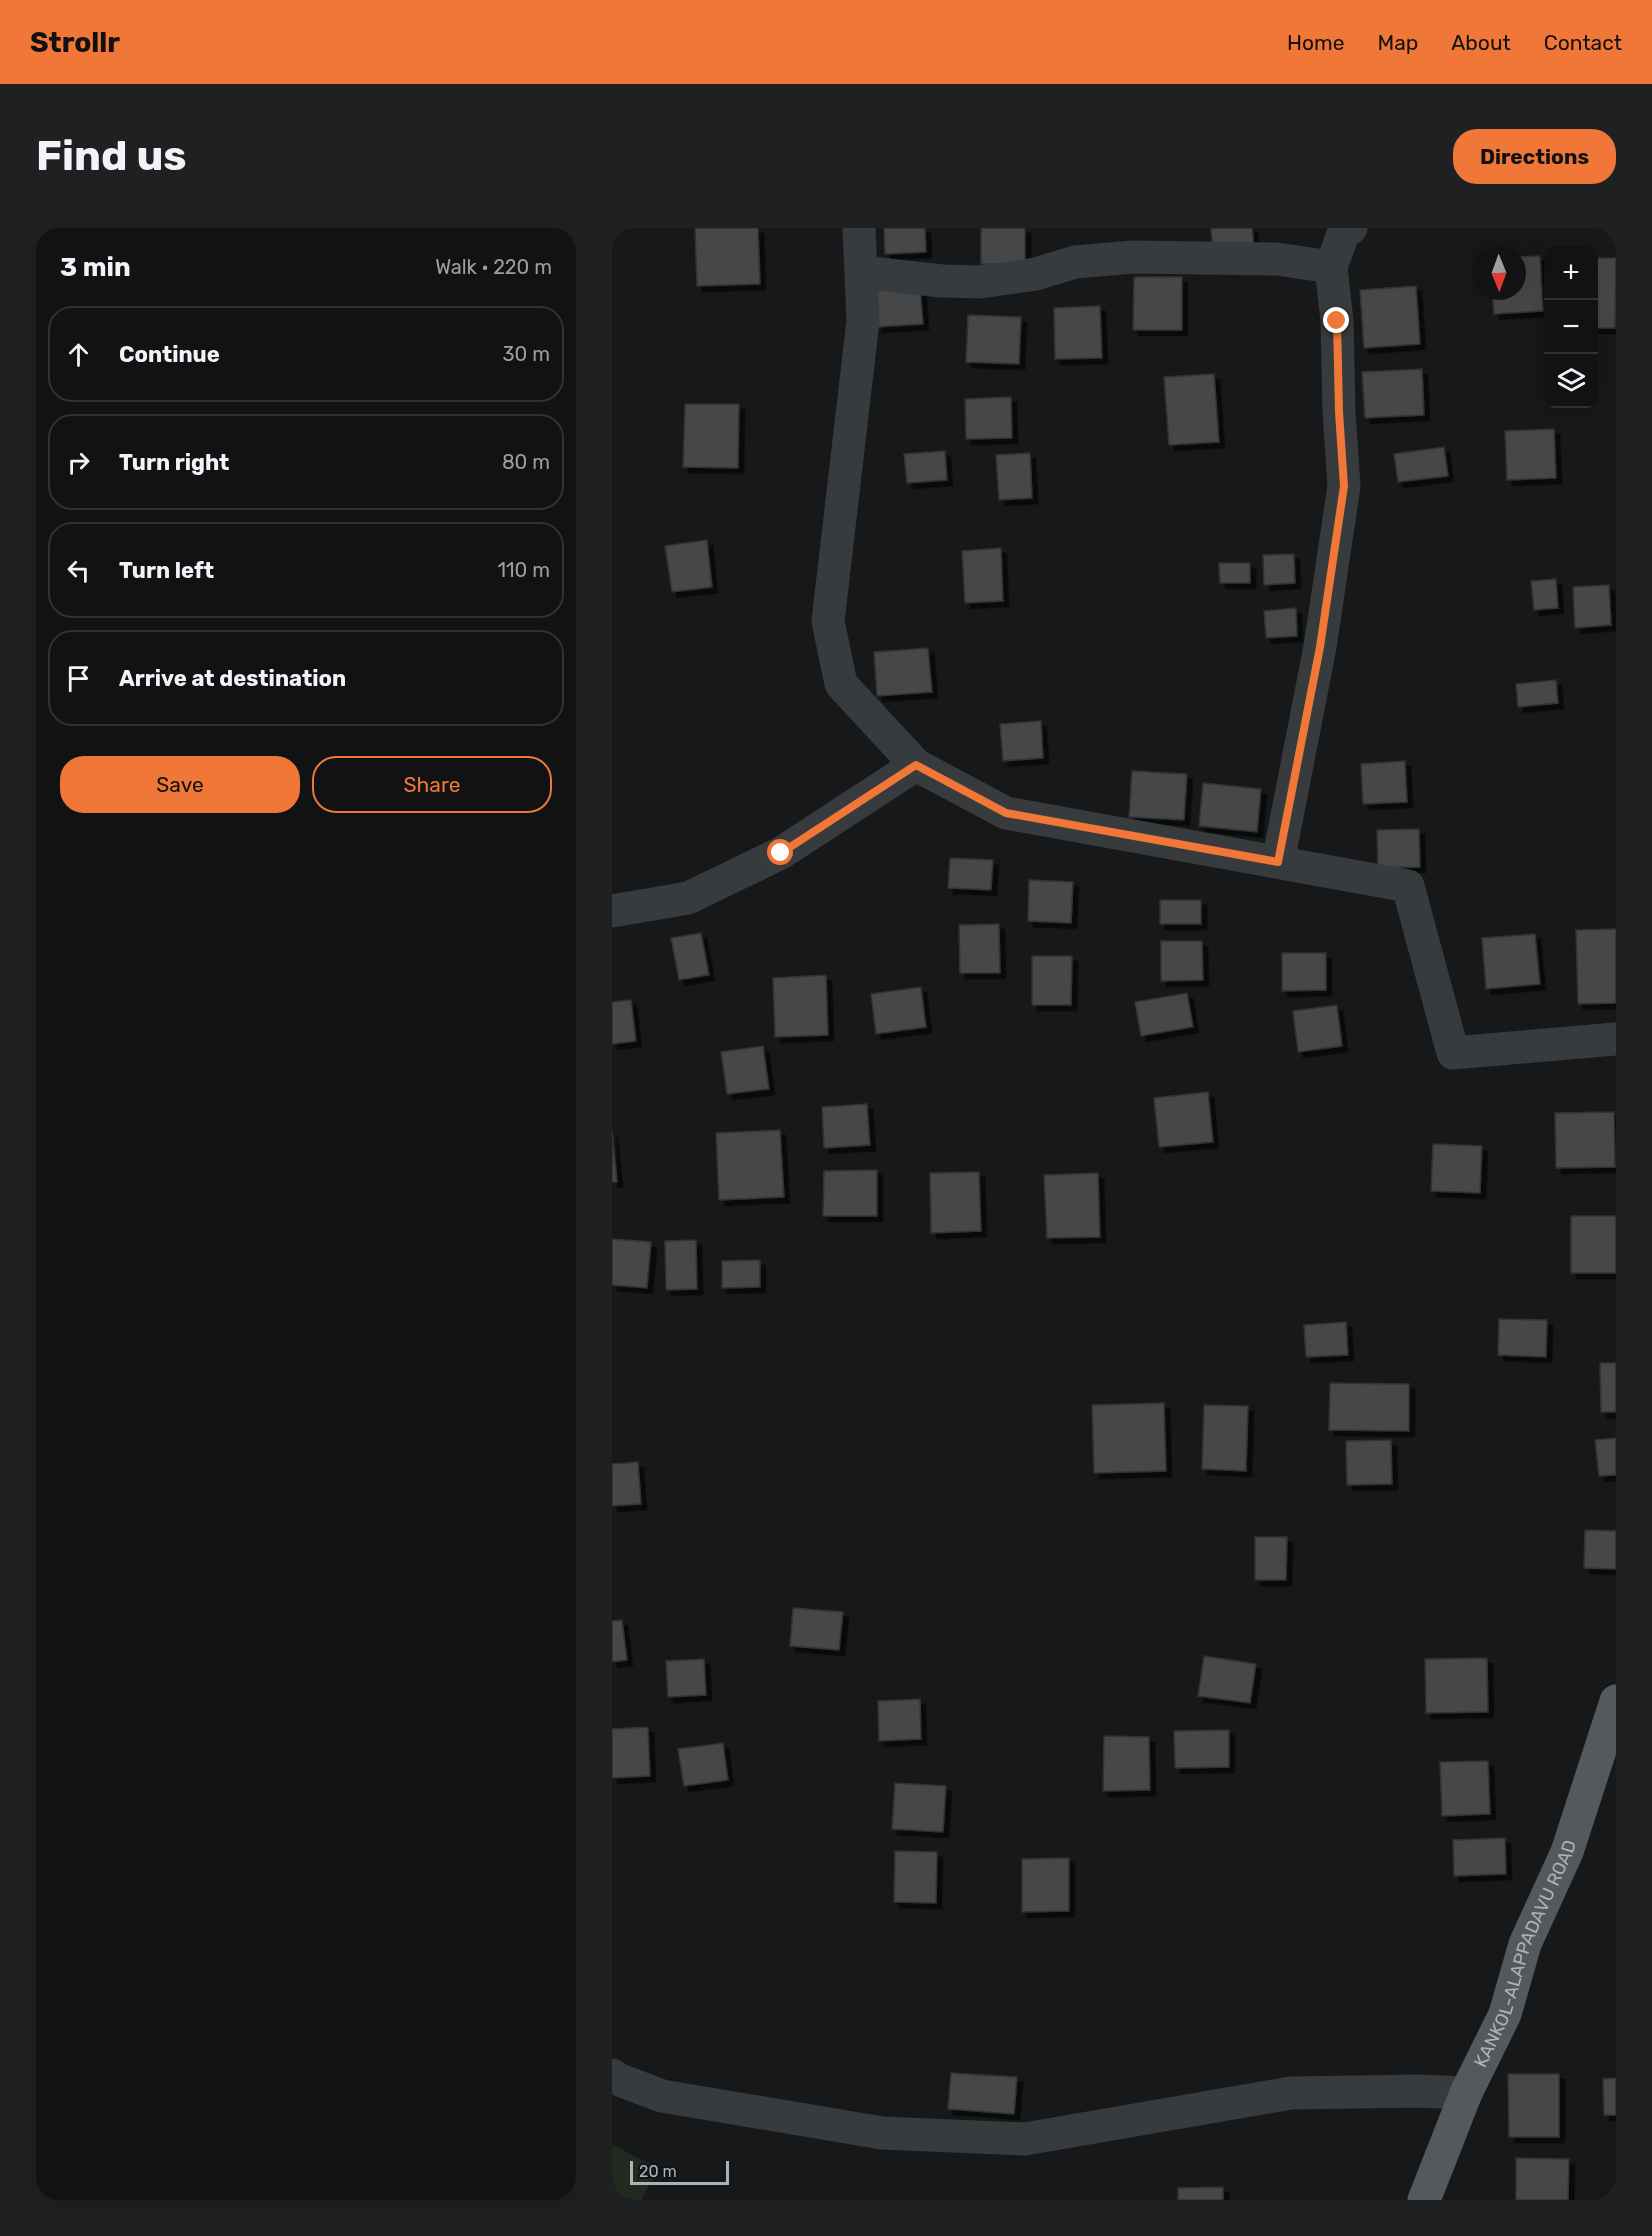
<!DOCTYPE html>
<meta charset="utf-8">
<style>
body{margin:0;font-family:Rubik,sans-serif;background:#1e2021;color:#f1f3f6}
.controls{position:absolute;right:18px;top:18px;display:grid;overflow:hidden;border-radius:12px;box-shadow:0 6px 24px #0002}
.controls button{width:54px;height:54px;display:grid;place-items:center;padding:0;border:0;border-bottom:2px solid #303233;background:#111213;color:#f1f3f6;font:30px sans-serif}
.compass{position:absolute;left:860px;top:18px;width:54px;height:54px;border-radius:50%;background:#111213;box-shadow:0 6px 24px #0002;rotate:179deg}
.scale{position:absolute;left:18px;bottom:15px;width:99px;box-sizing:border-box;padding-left:6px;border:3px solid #aab3b9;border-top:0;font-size:16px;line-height:21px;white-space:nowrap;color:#aab3b9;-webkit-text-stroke:4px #121314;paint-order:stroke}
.stop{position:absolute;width:18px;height:18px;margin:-14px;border:4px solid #f07738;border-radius:50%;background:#fff}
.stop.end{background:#f07738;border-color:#fff;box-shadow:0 2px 6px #0008}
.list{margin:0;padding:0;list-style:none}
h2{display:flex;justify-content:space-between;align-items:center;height:78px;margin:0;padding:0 24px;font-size:26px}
h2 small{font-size:20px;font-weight:400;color:#9c9ea0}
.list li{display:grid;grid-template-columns:39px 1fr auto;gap:18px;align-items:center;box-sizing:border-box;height:96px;margin:0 12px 12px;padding:0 12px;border:2px solid #303233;border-radius:24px}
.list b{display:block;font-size:22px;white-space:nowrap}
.list em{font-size:20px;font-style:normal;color:#9c9ea0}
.actions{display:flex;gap:12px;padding:18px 24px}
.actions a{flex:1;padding:14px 0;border:2px solid #f07738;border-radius:24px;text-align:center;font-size:21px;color:#f07738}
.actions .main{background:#f07738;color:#111}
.icon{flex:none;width:33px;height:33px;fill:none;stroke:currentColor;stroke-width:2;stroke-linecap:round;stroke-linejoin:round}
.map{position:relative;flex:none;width:1004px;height:1972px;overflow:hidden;border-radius:24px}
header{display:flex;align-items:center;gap:36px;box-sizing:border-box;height:84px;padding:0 30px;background:#f07738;color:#111}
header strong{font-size:28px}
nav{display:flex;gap:33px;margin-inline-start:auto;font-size:21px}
.intro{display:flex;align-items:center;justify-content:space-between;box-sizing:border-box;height:144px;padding:0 36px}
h1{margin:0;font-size:42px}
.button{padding:15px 27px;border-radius:24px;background:#f07738;color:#111;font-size:21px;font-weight:700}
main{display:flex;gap:36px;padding:0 36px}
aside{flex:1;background:#111213;border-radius:24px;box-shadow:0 6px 24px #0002}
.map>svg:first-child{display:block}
.green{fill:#222921}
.building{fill:#444649;stroke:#313335;stroke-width:1.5;filter:url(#shadow)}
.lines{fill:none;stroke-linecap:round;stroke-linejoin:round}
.minor{stroke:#383b3e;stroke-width:33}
.major{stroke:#54595d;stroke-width:33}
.route{stroke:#f07738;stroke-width:8}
.labels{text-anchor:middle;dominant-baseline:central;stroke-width:6;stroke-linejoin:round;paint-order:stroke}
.street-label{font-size:18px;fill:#aab3b9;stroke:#121314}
</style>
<header>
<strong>Strollr</strong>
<nav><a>Home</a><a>Map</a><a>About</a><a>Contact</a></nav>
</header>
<div class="intro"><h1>Find us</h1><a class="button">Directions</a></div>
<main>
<aside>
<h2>3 min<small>Walk · 220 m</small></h2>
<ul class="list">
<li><svg class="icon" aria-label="ahead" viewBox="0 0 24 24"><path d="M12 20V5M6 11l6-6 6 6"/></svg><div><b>Continue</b></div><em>30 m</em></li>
<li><svg class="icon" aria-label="right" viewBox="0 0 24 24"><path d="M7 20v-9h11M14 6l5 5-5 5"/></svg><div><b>Turn right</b></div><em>80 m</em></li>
<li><svg class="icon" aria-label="left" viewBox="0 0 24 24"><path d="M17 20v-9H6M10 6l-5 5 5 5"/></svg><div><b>Turn left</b></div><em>110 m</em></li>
<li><svg class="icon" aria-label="arrive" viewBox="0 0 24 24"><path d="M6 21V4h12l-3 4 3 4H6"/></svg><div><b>Arrive at destination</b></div></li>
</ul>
<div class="actions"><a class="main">Save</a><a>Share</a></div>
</aside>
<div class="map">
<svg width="1004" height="1972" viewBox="0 0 1004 1972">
<defs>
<filter id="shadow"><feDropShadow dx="5.5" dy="5.5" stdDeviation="0" flood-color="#0009"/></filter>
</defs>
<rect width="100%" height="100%" fill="#171819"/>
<path class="green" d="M0 1916 47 1941 29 1972H0Z"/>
<path class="building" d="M83 0H146L148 56 85 58Z
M272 0H313L314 24 273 26Z
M369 0H413V36H369Z
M599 0H640L642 19 601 23Z
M928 28 931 83 882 86 880 63H905V29Z
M981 30H1004L1003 100H981Z
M522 49H570V102H521Z
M308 58 311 96 265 99 263 61Z
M804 58 808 116 752 120 748 62Z
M488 78 490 130 443 131 442 80Z
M356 87 409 89 407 136 354 134Z
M810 141 812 187 753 190 750 144Z
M602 146 607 214 557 217 552 149Z
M399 169 400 210 354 211 353 171Z
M73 176H127L126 240 71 239Z
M942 201 944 250 895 252 893 203Z
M832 219 836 248 786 254 782 226Z
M333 223 335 252 295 255 292 226Z
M418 225 420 270 387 272 384 227Z
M95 312 100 359 60 364 53 318Z
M389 320 391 373 353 375 350 323Z
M682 326 683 355 652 357 651 327Z
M607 335H638V355H608Z
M944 351 946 380 922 382 919 353Z
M997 357 999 397 963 400 961 359Z
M684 380 685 408 654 410 652 383Z
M316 420 320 464 265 468 262 424Z
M944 452 946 475 906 479 904 456Z
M429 493 431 530 391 533 388 496Z
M793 533 795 574 751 576 749 536Z
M520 543 575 546 572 592 517 589Z
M591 555 649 561 645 604 587 598Z
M807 601 808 639 766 640 765 602Z
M338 630 381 632 379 662 336 660Z
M417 652 461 654 459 695 416 693Z
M548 672H589V696H548Z
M387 696 388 745H348L347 697Z
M1004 701V775L966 776 964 702Z
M89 705 97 747 67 752 59 710Z
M923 706 928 756 874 761 870 710Z
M549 713H590L591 752 549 753Z
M670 725H714V762L670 763Z
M420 728H460L459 777H420Z
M214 747 216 807 163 809 161 750Z
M309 759 314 799 264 806 259 766Z
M575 765 581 799 529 808 523 774Z
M19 772 24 813 0 816V774Z
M725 777 730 818 686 824 681 783Z
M151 818 157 861 115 866 109 824Z
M596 864 601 914 547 919 542 870Z
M255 876 258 917 212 920 210 879Z
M1002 884 1003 939 944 940 943 885Z
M168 902 172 969 107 972 104 905Z
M0 903 5 954H0Z
M821 916 870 918 868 965 819 963Z
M265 942V988H211L212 943Z
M367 944 369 1003 319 1005 318 945Z
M486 945 488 1009 435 1010 432 947Z
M959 988H1004V1045H959Z
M0 1011 39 1014 35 1060 0 1057Z
M84 1012 85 1061 54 1062 53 1013Z
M148 1032V1059L110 1060V1033Z
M887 1091 935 1092 934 1129 886 1127Z
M734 1094 736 1127 694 1129 692 1097Z
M988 1135H1004V1184H989Z
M718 1155 797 1156V1203L717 1202Z
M552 1175 554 1243 482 1245 480 1177Z
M592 1177 636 1178 634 1243 590 1241Z
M1004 1210V1247L987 1248 983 1212Z
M779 1212 780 1256 735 1257 734 1213Z
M26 1234 29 1276 0 1278V1236Z
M973 1302 1004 1303V1341L972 1340Z
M643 1309H675L674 1352H643Z
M181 1380 231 1384 227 1422 178 1418Z
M10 1392 15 1432 0 1434V1393Z
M592 1428 644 1436 638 1475 586 1468Z
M875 1430 876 1484 814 1485 813 1431Z
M92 1431 94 1467 56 1469 54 1433Z
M308 1471 309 1511 267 1513 266 1473Z
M36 1499 38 1548 0 1550V1501Z
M617 1502V1539L563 1540 562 1503Z
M492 1508 537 1509 538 1562 491 1563Z
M111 1515 116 1552 72 1558 66 1521Z
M876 1533 878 1586 830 1588 828 1534Z
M283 1555 334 1558 331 1604 280 1601Z
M893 1610 894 1646 842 1648 841 1612Z
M283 1623 325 1624 324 1675 282 1674Z
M457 1630V1683L410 1684V1631Z
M339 1845 405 1849 402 1886 336 1881Z
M896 1846H947V1909H897Z
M1004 1850V1887H992L991 1851Z
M904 1930 957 1931 956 1972H904Z
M611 1959V1972H566V1960Z"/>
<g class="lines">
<path class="minor" d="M247 0 251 93 216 393 229 456 304 537 394 585 796 658 841 825 1004 811
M249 44 330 53 368 54 424 46 463 34 521 29 665 31 719 39
M666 634 708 419 732 258 727 184 725 93 719 39 732 3 739 0
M0 683 76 670 169 625 304 537
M0 1847 8 1852 50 1868 270 1905 413 1911 679 1865 805 1863 854 1865"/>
<path class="major" id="s1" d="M812 1972 854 1865 893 1786 913 1716 955 1624 1004 1473"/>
</g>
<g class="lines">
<path class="route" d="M169 625 304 537 394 585 666 634 708 419 732 258 727 184 725 93"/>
</g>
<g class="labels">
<g class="street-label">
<text stroke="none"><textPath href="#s1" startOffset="267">KANKOL-ALAPPADAVU ROAD</textPath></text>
</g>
</g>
</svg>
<div class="controls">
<button>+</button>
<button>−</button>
<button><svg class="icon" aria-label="layers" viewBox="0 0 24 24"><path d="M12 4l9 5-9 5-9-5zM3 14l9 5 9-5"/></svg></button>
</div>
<svg class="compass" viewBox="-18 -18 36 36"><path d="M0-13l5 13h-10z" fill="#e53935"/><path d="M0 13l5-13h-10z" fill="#9c9ea0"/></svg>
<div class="scale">20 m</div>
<div class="stop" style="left:169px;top:625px"></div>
<div class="stop end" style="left:725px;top:93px"></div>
</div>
</main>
